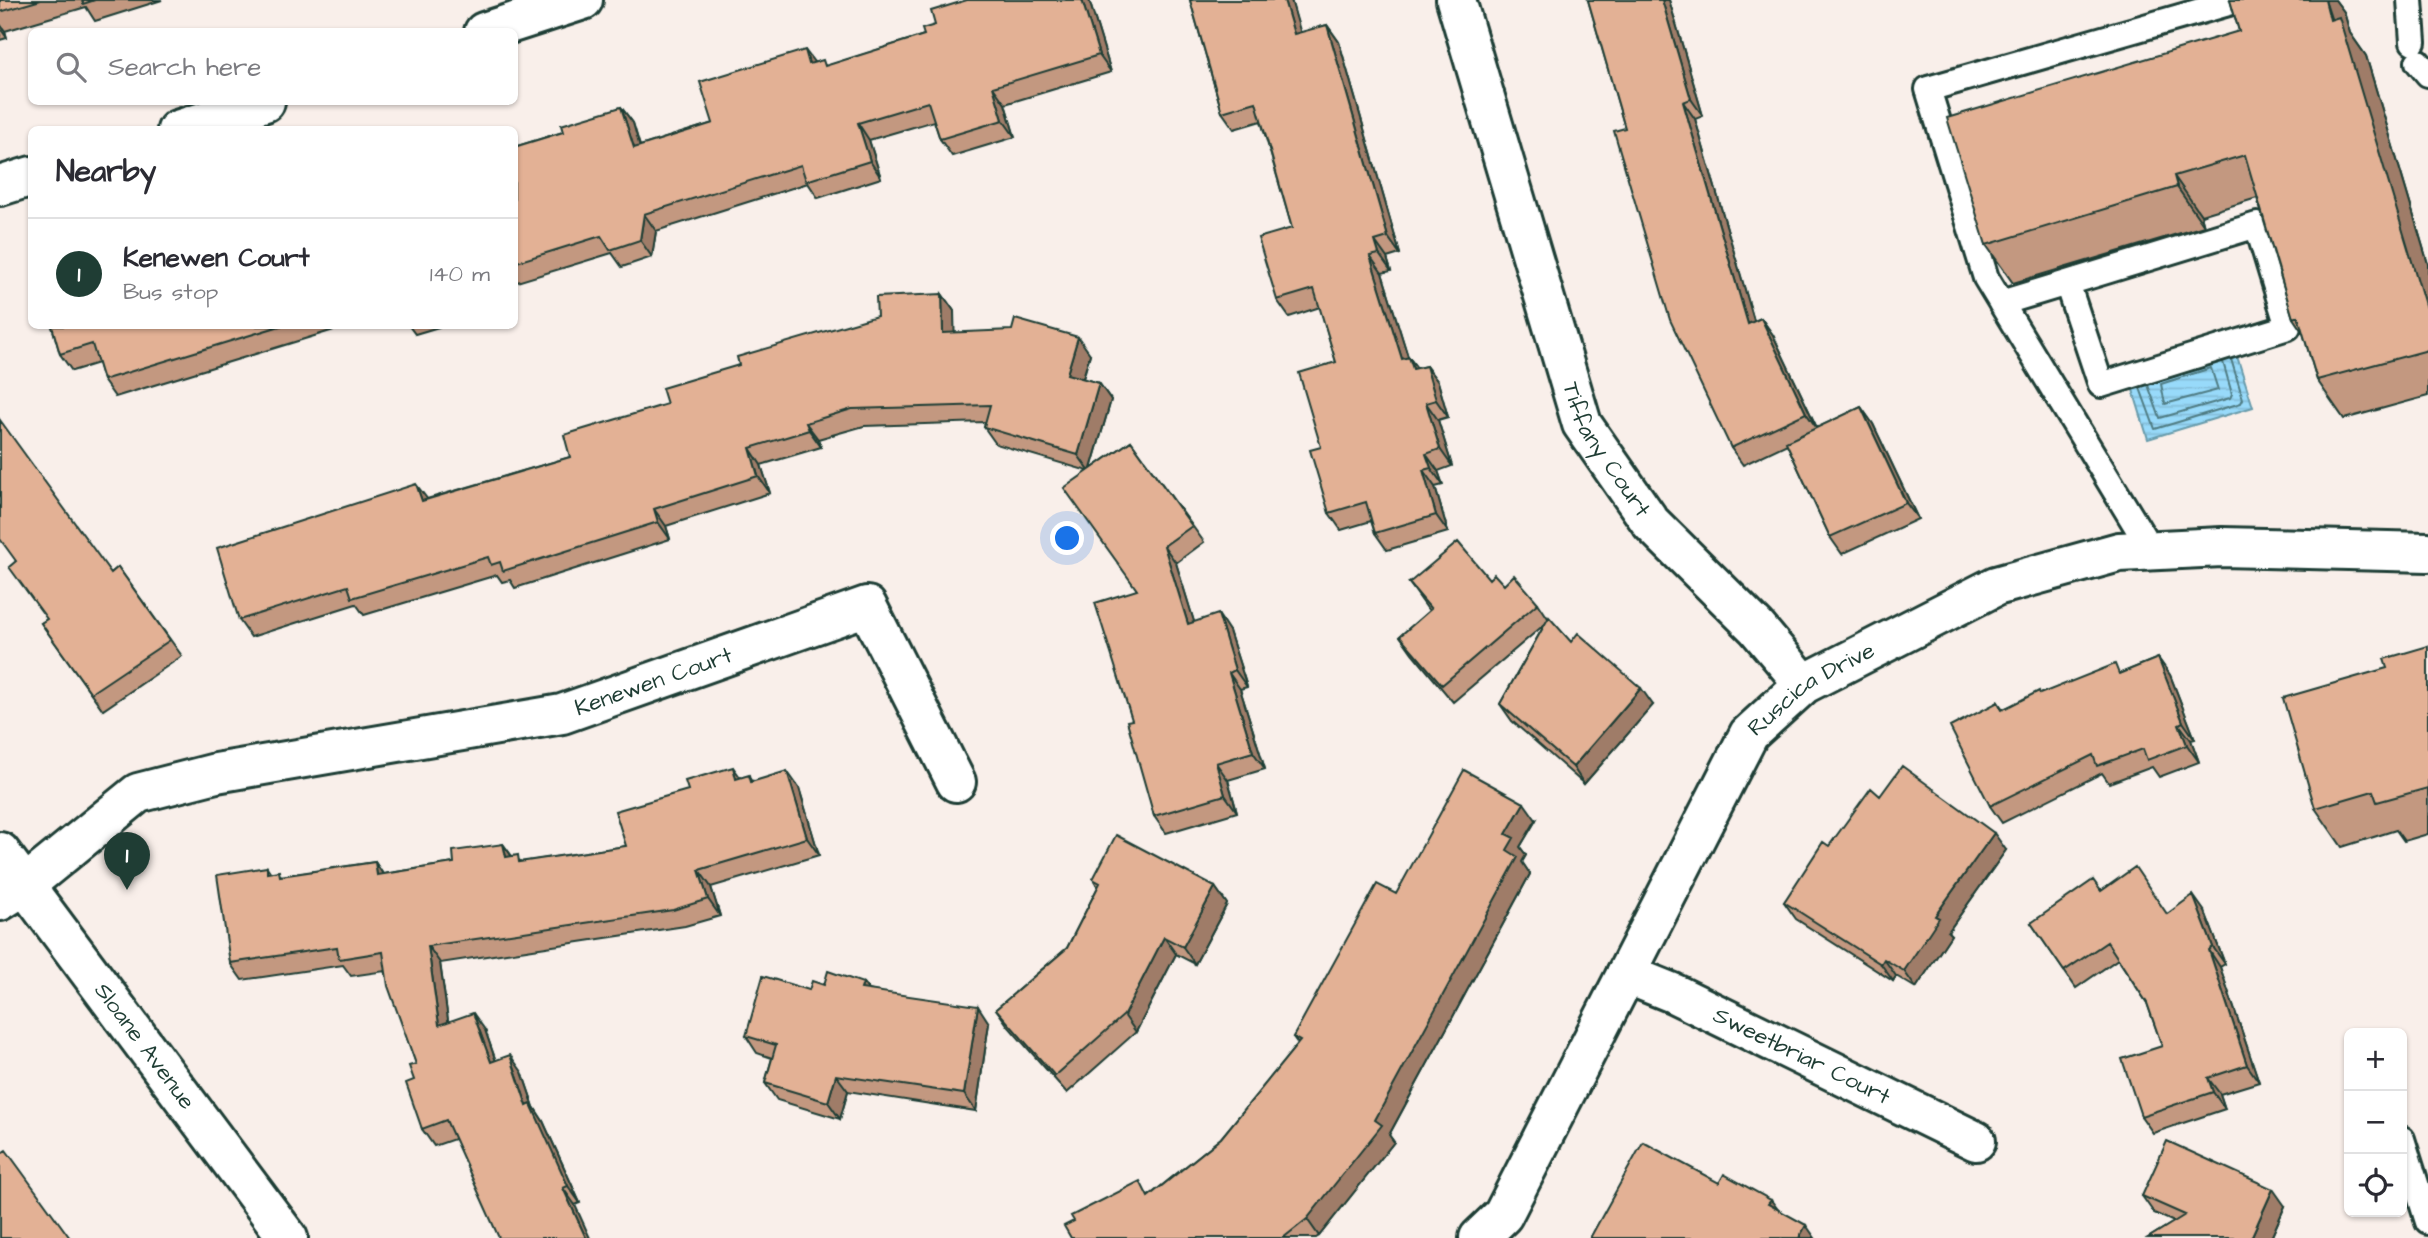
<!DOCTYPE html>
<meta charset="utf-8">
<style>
body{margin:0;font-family:"Architects Daughter",sans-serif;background:#f2f2f3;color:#2b2b33}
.controls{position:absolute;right:21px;bottom:21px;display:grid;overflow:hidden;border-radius:10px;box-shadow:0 2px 5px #0004}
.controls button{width:63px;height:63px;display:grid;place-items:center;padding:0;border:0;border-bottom:2px solid #e1e1e2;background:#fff;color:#2b2b33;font:35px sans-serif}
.you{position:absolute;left:1068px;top:539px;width:24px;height:24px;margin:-18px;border:5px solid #fff;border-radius:50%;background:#1a73e8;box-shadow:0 0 0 10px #1a73e833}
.badge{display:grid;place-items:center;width:46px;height:46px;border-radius:50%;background:#1f3d34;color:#fff;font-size:23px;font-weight:700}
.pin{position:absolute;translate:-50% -58px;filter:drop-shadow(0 2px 4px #0008)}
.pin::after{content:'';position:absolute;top:37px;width:24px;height:21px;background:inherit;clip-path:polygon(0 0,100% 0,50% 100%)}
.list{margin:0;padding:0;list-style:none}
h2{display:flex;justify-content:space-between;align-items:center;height:91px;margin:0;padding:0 28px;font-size:30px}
h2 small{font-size:23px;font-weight:400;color:#7c7c81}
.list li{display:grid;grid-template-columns:46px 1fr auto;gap:21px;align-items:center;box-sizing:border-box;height:112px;padding:0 28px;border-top:2px solid #e1e1e2}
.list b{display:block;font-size:26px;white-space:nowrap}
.list p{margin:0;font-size:23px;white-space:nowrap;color:#7c7c81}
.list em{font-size:23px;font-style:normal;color:#7c7c81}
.icon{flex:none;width:38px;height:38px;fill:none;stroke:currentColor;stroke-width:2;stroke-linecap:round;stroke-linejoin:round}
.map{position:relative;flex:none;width:2428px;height:1238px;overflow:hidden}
.search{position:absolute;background:#fff;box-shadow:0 2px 5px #0004;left:28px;top:28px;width:490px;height:77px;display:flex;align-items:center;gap:18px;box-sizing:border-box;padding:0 24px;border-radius:10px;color:#7c7c81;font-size:26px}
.panel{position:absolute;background:#fff;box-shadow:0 2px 5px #0004;left:28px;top:126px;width:490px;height:203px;border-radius:10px}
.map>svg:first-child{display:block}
.water{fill:url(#water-rules);stroke:#689bab;stroke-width:2}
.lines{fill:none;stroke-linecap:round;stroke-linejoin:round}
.shore{stroke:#4f7c83;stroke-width:2}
.lane-casing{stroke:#1f3d34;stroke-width:30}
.street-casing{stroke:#1f3d34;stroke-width:44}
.secondary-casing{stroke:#1f3d34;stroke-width:44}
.lane{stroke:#fff;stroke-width:24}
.street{stroke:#fff;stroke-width:38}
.secondary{stroke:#fff;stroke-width:38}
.wall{fill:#c39880;stroke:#1f3d34;stroke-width:2}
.shaded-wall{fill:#9f7c68;stroke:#1f3d34;stroke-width:2}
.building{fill:#e3b195;stroke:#1f3d34;stroke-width:2}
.labels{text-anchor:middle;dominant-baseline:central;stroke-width:7;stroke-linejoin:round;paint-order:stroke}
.street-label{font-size:23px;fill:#1f3d34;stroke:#fff}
</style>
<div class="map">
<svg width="2428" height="1238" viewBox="0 0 2428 1238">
<defs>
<pattern id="water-rules" width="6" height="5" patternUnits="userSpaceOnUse" patternTransform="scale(1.75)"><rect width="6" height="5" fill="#98dafa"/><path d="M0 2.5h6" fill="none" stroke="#83bcd7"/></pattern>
</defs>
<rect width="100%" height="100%" fill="#f9efea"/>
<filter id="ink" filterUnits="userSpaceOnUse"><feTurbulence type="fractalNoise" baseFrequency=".0143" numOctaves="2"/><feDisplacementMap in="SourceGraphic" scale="14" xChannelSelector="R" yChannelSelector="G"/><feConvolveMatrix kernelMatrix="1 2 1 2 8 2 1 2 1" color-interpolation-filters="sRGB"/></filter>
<g filter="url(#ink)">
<path class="water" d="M2230 334 2253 407 2148 439 2126 367Z"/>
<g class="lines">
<path class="shore" d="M2211 368 2218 390 2165 404 2161 384Z
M2148 385 2160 418 2230 398 2232 394 2223 362
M2140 388 2155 429 2241 403 2243 399 2231 359"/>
<g class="lane-casing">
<path id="lane" d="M2410 0 2413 42
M2418 62 2428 74
M2257 225 2288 327 2101 385 2067 283Z
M2001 303 2067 283
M2151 550 1986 278 1928 89 2239 0
M2402 1139 2428 1222"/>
</g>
<g class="street-casing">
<g id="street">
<path id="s1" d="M1456 0 1582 424 1651 523 1757 628 1804 684"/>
<path d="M484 32 583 0"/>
<path d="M177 130 265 102"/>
<path d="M0 186 32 176"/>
<path id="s2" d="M0 901 24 886 138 793 216 773 562 714 867 606 956 782"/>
<path id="s3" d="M1626 974 1673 993 1976 1141"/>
<path id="s4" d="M1479 1238 1503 1215 1749 734 1804 684 1996 586 2119 552 2222 547 2428 552"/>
</g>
</g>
<g class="secondary-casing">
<g id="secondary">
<path id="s5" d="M0 852 288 1238"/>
</g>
</g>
<use href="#lane" class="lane"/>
<use href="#street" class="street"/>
<use href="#secondary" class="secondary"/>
</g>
<path class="wall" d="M0 0H162L95 21 86 7 5 31 7 38 0 40Z
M967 0H1089L1111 72 1005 104 1015 137 952 156 940 139 934 121 869 140 881 178 818 198 808 183 656 231 652 257 622 267 612 253 514 283V147L563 132 621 107 633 123 640 146 713 123 814 62 827 66 924 35 935 25Z
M1190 0H1291L1300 33 1327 25 1339 42 1400 254 1387 258 1391 271 1382 273 1408 357 1417 368 1426 366 1438 382 1448 417 1438 420 1452 466 1438 471 1443 485 1435 487 1448 532 1387 550 1375 533 1371 521 1341 530 1329 513 1321 447 1336 362 1320 307 1289 317 1277 300 1292 228 1261 121 1234 129 1222 112Z
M1588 0H1669L1703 116 1695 119 1754 321 1761 318 1773 335 1817 428 1861 407 1873 424 1918 519 1842 554 1830 537 1787 444 1743 465 1731 448 1625 128Z
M2230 0H2335L2344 12 2350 33 2366 56 2428 264V396L2344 419 2317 380 2303 333 2293 318 2257 198 2201 215 2204 226 2013 283 1986 245 2239 31Z
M942 294 954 311V332L1090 354 1083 379 1099 383 1111 400 1091 469 1131 441 1204 542 1176 563 1194 622 1229 631 1247 687 1240 689 1265 769 1228 780 1237 812 1166 833 1154 816 1132 720 1137 590 1088 471 996 444 984 427 985 422 864 426 818 439 821 447 761 465 770 493 666 526 670 539 515 588 510 580 502 582 497 575 364 615 356 604 251 637 239 620 427 499 570 457 739 365Z
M52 326H347L115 397 103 380 98 363 72 371 60 354Z
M409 326H442L415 334Z
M16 561 111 573 118 567 182 656 103 710 41 623 47 619Z
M1489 579 1504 585 1538 603 1548 618 1571 642 1653 705 1584 784 1512 721 1500 704 1545 624 1453 702 1412 653 1400 636 1429 611 1409 583Z
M2428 646V834L2404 841 2396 830 2342 847 2315 808 2387 668Z
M2158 658 2170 675 2195 739 2191 740 2199 762 2159 777 2152 767 2109 783 2102 773 2002 823 1990 806 1998 702 2003 709 2041 694 2121 673Z
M740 778 754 781 799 788 819 855 711 887 720 916 685 926 440 963 448 1021 485 1030 496 1061 522 1072 534 1107 543 1121 580 1203 575 1205 454 1139 434 1146 422 1129 414 1080 416 1064 385 971 351 976 343 965 242 980 230 963 267 867 271 873 283 876 375 862 383 874 454 863 503 844 512 856 522 862 626 846Z
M1880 796 2006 850 1948 932 1951 935 1916 988 1896 976 1893 981 1796 919 1784 902 1829 846Z
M1536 820 1520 847 1526 855 1522 862 1530 874 1389 1135 1394 1142 1319 1236 1316 1238H1071L1150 1195 1221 1138 1298 1044 1293 1037 1396 894Z
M1093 879 1215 887 1227 904 1195 964 1176 954 1136 1032 1067 1093 1008 1026 996 1009 1067 948 1098 887Z
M2101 890 2167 914 2205 912 2225 964 2220 967 2259 1082 2220 1094 2225 1109 2153 1133 2141 1116 2162 1046 2147 1003 2118 959 2076 988 2031 923Z
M863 983 869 990 989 1023 976 1111 848 1091 840 1119 777 1100 765 1083 772 1058 757 1053 746 1036 809 990 824 985Z
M2142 1196 2285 1206 2271 1238H2148L2174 1222 2154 1213Z"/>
<path class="shaded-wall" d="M1082 0H1089L1111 72 1099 55Z
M1284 0H1291L1306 51 1294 34Z
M1662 0H1669L1703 116 1691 99Z
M2325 0H2335L2344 12 2350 33 2366 56 2428 264V315Z
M0 24 5 31 7 38 0 28Z
M1327 25 1339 42 1400 254 1388 237Z
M805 50 817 66 809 64Z
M993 87 1005 104 1015 137 1003 120Z
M1683 102 1695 119 1760 341 1748 324Z
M621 107 633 123 645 165 634 148Z
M858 123 869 140 881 178 870 161Z
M2174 176 2201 215 2204 226 2177 187Z
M644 214 656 231 652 257 640 240Z
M1375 241 1387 258 1391 271 1379 254Z
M1370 256 1382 273 1414 376 1402 359Z
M942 294 954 311 955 350 943 333Z
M1761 318 1773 335 1818 430 1806 413Z
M1078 337 1090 354 1079 391 1067 374Z
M1409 357 1421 374 1413 369Z
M1426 366 1438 382 1448 417 1436 400Z
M1099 383 1111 400 1090 472 1078 455Z
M1426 403 1438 420 1452 466 1440 449Z
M1861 407 1873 424 1918 519 1906 503Z
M806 423 818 439 821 447 809 430Z
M750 448 761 465 770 493 758 476Z
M1426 454 1438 471 1443 485 1431 468Z
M1423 470 1435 487 1448 532 1436 515Z
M416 484 428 500 422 501Z
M654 509 666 526 670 539 658 522Z
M1164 546 1176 563 1200 641 1188 624Z
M1218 614 1229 631 1247 687 1235 670Z
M2158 658 2170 675 2195 739 2183 722Z
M1229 673 1240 689 1265 769 1253 752Z
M1641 688 1653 705 1584 784 1573 767Z
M2179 724 2191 740 2199 762 2187 745Z
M1216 763 1228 780 1237 812 1225 795Z
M733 767 745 784 736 779Z
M787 771 799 788 819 855 807 838Z
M1524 803 1536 820 1520 847 1526 855 1522 862 1530 874 1389 1135 1394 1142 1319 1236 1307 1219 1375 1120 1507 850 1506 834Z
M1994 833 2006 850 1948 932 1951 935 1916 988 1904 971 1935 916Z
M503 844 515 861 506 857Z
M375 862 386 879 377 875Z
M699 870 711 887 720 916 708 899Z
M1215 887 1227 904 1195 964 1183 947Z
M2193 895 2205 912 2225 964 2213 947Z
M1164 937 1176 954 1136 1032 1124 1015Z
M428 946 440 963 451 1041 439 1025Z
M2209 950 2220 967 2259 1082 2247 1065Z
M1884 959 1896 976 1893 981 1881 964Z
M863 983 875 999 861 989Z
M978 1006 989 1023 976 1111 964 1094Z
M473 1013 485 1030 502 1079 491 1062Z
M510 1055 522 1072 534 1107 543 1121 580 1203 568 1186 527 1106Z
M836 1075 848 1091 840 1119 828 1102Z
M2208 1078 2220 1094 2225 1109 2213 1092Z
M563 1188 575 1205 590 1238H586Z
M2273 1189 2285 1206 2271 1238H2251Z
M1771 1200 1783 1216 1768 1204Z
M1806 1225 1815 1238H1799Z"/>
<path class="building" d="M0 0H41L0 12Z
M82 0H95L83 4Z
M967 0H1082L1099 55 993 87 1003 120 940 139 928 102 858 123 870 161 806 181 801 165 644 214 640 240 610 250 601 236 514 263V147L563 132 561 125 621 107 634 148 713 123 700 82 805 50 809 64 823 60 825 66 924 35 922 29 935 25 931 11Z
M1190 0H1284L1294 34 1327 25 1388 237 1375 241 1379 254 1370 256 1402 359 1409 357 1413 369 1426 366 1436 400 1426 403 1440 449 1426 454 1431 468 1423 470 1436 515 1375 533 1366 502 1329 513 1310 450 1321 447 1299 373 1336 362 1314 289 1277 300 1258 238 1292 228 1256 102 1222 112Z
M1588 0H1662L1691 99 1683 102 1748 324 1761 318 1806 413 1731 448 1670 320 1614 131 1625 128Z
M2230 0H2325L2330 20 2339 17 2428 315V350L2317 380 2298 316 2293 318 2245 155 2174 176 2177 187 1986 245 1947 118 2239 31Z
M942 294 943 333 1012 330 1015 319 1078 337 1067 374 1099 383 1078 455 984 427 990 405 852 409 806 423 809 430 750 448 758 476 654 509 658 522 503 571 500 562 491 565 488 557 352 598 348 586 239 620 217 548 416 484 422 501 570 457 564 435 667 404 662 388 739 365 737 357 877 316 876 297Z
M52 326H280L103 380 92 344 60 354Z
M1861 407 1906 503 1830 537 1786 442Z
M0 420 111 573 118 567 170 640 91 693 41 623 47 619 9 567 16 561 0 539Z
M1131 441 1192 526 1164 546 1188 624 1218 614 1235 670 1229 673 1253 752 1216 763 1225 795 1154 816 1127 721 1132 720 1095 603 1137 590 1064 488Z
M1458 542 1489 579 1494 574 1504 585 1514 575 1538 603 1442 685 1400 636 1431 609 1409 583Z
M1549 617 1571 642 1578 633 1641 688 1573 767 1500 704Z
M2428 646V788L2377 802 2373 791 2315 808 2283 698 2387 668 2384 659Z
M2158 658 2183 722 2179 724 2187 745 2147 760 2143 749 2097 766 2093 755 1990 806 1950 727 1998 702 2002 710 2039 691 2040 694 2115 664 2119 674Z
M1902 766 1994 833 1935 916 1939 918 1904 971 1884 959 1881 964 1784 902 1823 842 1829 846 1871 788 1880 796Z
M733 767 736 779 749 775 751 782 787 771 807 838 699 870 708 899 673 910 428 946 439 1025 473 1013 491 1062 510 1055 527 1106 531 1104 568 1186 563 1188 586 1238H499L446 1120 422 1129 406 1083 414 1080 409 1066 416 1064 388 986 383 952 339 959 337 947 230 963 217 875 267 867V873L279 871 280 876 375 862 377 875 454 863 453 851 503 844 506 857 518 855 519 862 626 846 615 811 688 790 685 781Z
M1464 770 1524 803 1506 834 1514 838 1507 850 1518 857 1375 1120 1382 1125 1307 1219 1283 1238H1071L1064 1226 1074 1221 1071 1216 1140 1181 1148 1197 1221 1138 1300 1041 1293 1037 1377 884 1396 894Z
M1116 835 1215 887 1183 947 1164 937 1124 1015 1055 1076 996 1009 1067 948 1100 883 1093 879Z
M2135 867 2167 914 2193 895 2213 947 2209 950 2247 1065 2208 1078 2213 1092 2141 1116 2122 1059 2162 1046 2147 1003 2107 942 2064 971 2031 923 2093 880 2101 891Z
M828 971 863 983 861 989 978 1006 964 1094 836 1075 828 1102 765 1083 776 1045 746 1036 763 976 809 990 812 981 824 985Z
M2167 1141 2273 1189 2251 1238H2148L2185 1215 2142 1196Z
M1643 1142 1719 1183 1724 1174 1771 1200 1768 1204 1806 1225 1799 1238H1590Z
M6 1150 70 1238H0V1154Z"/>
</g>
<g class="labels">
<g class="street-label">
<text stroke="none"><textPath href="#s1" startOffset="476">Tiffany Court</textPath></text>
<text stroke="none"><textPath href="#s2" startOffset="704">Kenewen Court</textPath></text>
<text stroke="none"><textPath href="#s4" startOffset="651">Ruscica Drive</textPath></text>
<text stroke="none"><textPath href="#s5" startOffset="242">Sloane Avenue</textPath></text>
<text stroke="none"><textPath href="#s3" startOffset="194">Sweetbriar Court</textPath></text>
</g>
</g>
</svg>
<div class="controls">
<button>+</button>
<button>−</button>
<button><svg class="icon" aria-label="locate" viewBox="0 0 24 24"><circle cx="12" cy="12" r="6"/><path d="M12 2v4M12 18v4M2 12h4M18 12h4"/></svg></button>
</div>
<div class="you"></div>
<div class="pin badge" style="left:127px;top:890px">1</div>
<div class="search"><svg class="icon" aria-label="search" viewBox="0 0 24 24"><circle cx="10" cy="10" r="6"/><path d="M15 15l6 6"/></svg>Search here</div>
<section class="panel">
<h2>Nearby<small></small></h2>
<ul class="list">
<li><span class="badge">1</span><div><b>Kenewen Court</b><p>Bus stop</p></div><em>140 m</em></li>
</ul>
</section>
</div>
